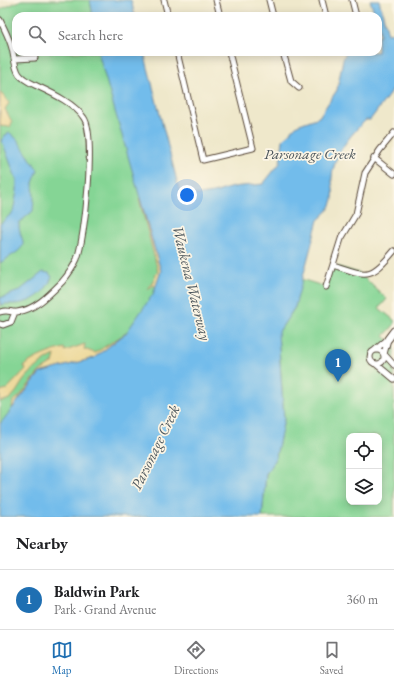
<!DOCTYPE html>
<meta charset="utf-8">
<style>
body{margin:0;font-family:"EB Garamond",serif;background:#f6f6f6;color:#202124}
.controls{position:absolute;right:12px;bottom:12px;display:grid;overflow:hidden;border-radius:8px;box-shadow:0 2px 10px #0003}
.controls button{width:36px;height:36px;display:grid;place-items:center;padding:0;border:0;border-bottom:1px solid #e0e0e0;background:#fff;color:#202124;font:20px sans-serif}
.you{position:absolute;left:187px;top:195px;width:14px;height:14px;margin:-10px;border:3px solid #fff;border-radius:50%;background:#1a73e8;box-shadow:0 0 0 6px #1a73e833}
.badge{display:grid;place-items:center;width:26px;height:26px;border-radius:50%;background:#1f6fb2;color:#fff;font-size:13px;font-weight:700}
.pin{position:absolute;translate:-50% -33px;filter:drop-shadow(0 1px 2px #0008)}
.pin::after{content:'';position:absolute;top:21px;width:14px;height:12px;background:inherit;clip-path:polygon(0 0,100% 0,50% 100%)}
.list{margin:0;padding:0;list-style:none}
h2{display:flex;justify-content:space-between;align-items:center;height:52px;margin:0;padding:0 16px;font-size:17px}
h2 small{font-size:13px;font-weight:400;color:#757577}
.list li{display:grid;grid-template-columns:26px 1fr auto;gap:12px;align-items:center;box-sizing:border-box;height:60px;padding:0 16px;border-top:1px solid #e0e0e0}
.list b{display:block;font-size:15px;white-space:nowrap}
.list p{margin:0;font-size:13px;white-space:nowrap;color:#757577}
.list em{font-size:13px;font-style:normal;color:#757577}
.icon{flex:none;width:22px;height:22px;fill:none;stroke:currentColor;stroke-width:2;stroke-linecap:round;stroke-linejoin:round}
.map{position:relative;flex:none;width:394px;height:517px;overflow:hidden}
.search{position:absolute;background:#fff;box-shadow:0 2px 10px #0003;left:12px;right:12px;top:12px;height:44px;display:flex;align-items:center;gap:10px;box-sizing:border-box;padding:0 14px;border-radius:12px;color:#757577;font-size:15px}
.sheet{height:112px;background:#fff}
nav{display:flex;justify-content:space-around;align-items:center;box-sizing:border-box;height:56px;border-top:1px solid #e0e0e0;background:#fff;font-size:11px;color:#757577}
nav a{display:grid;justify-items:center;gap:2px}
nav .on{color:#1f6fb2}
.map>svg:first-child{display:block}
.green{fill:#85d595;stroke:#60805a;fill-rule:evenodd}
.sand{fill:#eeda9e;stroke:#94825e}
.water{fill:#72bceb;stroke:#567384}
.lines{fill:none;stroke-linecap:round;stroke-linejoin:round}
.minor-casing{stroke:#564638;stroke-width:7}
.tertiary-casing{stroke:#564638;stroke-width:9}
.minor{stroke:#fff;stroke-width:5}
.tertiary{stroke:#fff;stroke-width:7}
.labels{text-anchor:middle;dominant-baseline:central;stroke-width:3.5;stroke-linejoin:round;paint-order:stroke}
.water-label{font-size:15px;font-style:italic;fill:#4c565c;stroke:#fcf5e5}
</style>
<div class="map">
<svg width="394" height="517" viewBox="0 0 394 517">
<rect width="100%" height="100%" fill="#fcf5e5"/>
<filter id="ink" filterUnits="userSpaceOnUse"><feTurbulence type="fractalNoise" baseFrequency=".025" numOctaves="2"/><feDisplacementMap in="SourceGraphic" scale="8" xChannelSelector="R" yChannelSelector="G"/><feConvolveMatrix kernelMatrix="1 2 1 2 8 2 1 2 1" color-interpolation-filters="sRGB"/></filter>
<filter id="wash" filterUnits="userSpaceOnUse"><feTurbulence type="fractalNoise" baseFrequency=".012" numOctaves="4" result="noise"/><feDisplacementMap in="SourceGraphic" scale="16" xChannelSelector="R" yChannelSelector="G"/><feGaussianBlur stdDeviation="0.9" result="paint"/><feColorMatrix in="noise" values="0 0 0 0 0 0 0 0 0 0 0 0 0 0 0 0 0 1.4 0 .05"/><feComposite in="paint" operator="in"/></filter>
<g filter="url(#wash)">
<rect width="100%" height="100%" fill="#efe8cb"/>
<path class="green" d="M22 0H90L93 16H16V52H98L164 271 153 313 96 360 0 424V11L1 9Z
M333 265 359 273 387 299 379 308 394 320V325L384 336 394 345V517H262L266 474 276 457 284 419 278 333 295 307 301 279 326 287ZM349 436H379V502H349Z"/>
<path class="sand" d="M0 92 9 103 5 109 12 122 10 127 0 126Z
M139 198 161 271 156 287 153 285 148 290 158 271Z
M126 333 94 358 40 373 12 408 13 401 19 397 40 371 53 363 55 355C45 359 30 372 23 381 17 390 12 402 0 401V391L7 389 26 369 24 366C35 357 50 352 64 348L65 351 85 344 84 349 95 353Z"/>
<path class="water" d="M90 0H131L135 16H93Z
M370 0H379L388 34 394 33V88L370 120H366C351 134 334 154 332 177 331 180 333 185 333 189 335 203 329 211 318 220L295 307 278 333 284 419 276 457 266 474 262 517H0V424L40 373 94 358 126 333 153 294 161 271 98 52H144L180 193C196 196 209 195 223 190 235 185 251 186 263 184L280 163 283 140 297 125 319 117 337 90 343 59 346 52H378V36L380 35 378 16H375Z
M10 133 17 139 38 170 33 183 34 198 33 211 19 223C18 240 33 243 11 256 7 258 4 261 0 263V224L13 212 17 191V181L2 141 5 135Z
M43 272 49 273 52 277C46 293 32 303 15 304 9 304 6 303 0 305V298L19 291Z"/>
</g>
<g filter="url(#ink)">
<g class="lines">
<g class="minor-casing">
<path id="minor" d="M164 0 168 16
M216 0 220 16
M269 0 273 16
M322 0 326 16
M352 0 356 16
M0 20C4 28 8 36 11 45 14 53 14 67 19 74 23 80 33 84 39 87 54 94 75 104 84 118 96 135 85 238 77 259 73 268 68 275 62 282 50 294 35 310 17 312 10 313 9 309 0 312
M177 52 203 160 253 148 229 52
M283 52 291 81 299 88
M15 59 35 58
M374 158 394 174
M333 265C367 276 370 280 394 251
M326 287 341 239 356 214 365 173 380 150 394 133
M0 324 3 325 11 322 15 312
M388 339 384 354 394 365
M370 357a7 7 0 1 1 14 0a7 7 0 1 1-14 0Z
M375 350 388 339
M376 364 394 379"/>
</g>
<g class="tertiary-casing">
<path id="tertiary" d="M388 339 394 331"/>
</g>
<use href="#minor" class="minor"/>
<use href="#tertiary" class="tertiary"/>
</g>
</g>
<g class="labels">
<g class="water-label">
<text x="310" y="153">Parsonage Creek</text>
<text transform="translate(192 283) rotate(76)">Waukena Waterway</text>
<text transform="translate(155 447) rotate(-64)">Parsonage Creek</text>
</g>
</g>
</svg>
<div class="controls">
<button><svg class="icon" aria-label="locate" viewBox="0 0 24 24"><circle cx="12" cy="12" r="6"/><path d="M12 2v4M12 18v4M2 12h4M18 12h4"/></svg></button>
<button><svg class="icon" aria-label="layers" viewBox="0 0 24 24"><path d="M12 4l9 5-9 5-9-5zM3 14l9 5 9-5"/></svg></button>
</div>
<div class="you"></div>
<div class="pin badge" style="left:338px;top:382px">1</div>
<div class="search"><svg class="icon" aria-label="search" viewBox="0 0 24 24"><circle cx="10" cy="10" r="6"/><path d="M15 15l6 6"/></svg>Search here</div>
</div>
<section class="sheet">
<h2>Nearby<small></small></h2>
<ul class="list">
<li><span class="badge">1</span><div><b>Baldwin Park</b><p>Park · Grand Avenue</p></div><em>360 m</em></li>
</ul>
</section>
<nav>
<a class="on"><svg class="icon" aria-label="map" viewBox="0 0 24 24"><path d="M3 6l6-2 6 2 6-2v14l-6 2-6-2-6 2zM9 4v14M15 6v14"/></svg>Map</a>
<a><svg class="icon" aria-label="directions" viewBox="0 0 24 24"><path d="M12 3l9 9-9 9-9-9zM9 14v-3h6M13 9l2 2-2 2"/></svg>Directions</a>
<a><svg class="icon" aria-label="saved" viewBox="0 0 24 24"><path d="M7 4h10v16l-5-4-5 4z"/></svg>Saved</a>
</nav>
